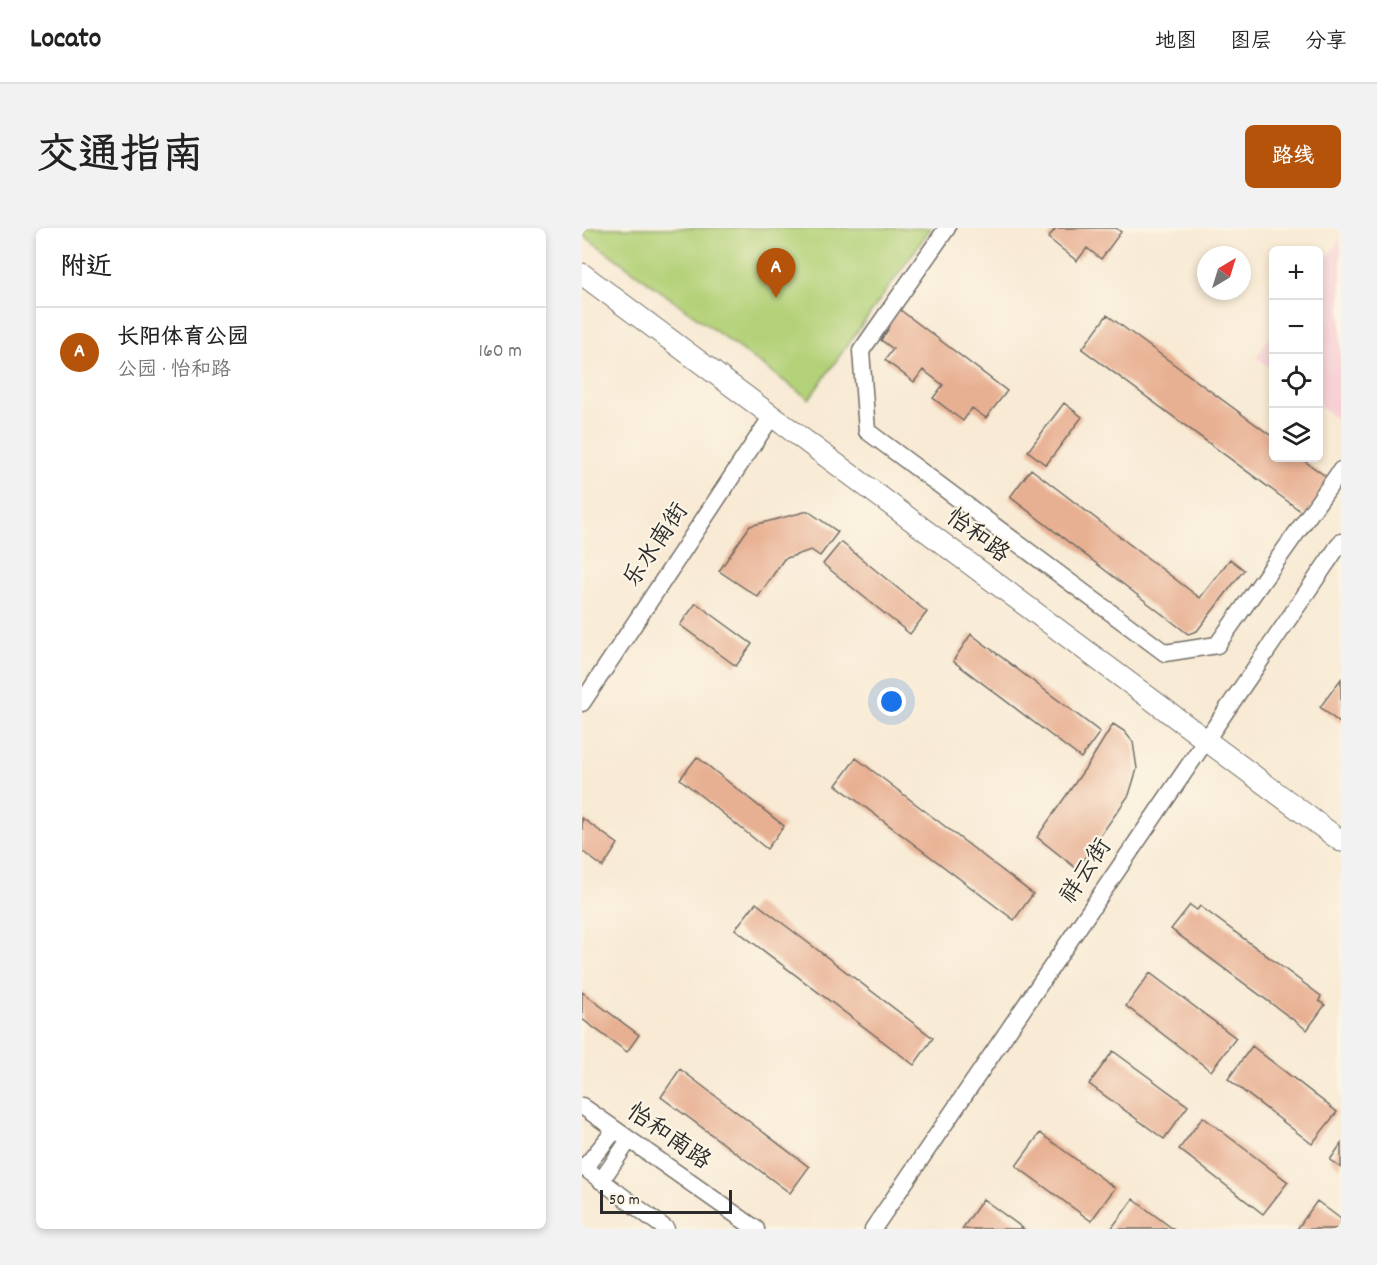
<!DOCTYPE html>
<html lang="zh">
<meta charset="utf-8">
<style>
body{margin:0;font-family:Dekko,"LXGW WenKai TC",sans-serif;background:#f2f2f2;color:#222}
.controls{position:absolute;right:18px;top:18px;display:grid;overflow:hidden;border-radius:9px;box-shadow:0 3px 9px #0003}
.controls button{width:54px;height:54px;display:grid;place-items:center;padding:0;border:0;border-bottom:2px solid #e0e0e0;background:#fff;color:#222;font:30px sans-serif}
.compass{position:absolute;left:615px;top:18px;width:54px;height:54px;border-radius:50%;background:#fff;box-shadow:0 3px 9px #0003;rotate:38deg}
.scale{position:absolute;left:18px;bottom:15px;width:132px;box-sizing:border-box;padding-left:6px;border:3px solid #2b2b2b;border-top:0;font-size:16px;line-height:21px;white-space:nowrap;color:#2b2b2b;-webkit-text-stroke:4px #fcf5e5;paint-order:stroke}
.you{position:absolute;left:310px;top:474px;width:21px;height:21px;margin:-15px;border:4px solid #fff;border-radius:50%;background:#1a73e8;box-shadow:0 0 0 9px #1a73e833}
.badge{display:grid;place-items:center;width:39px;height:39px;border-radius:50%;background:#b45309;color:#fff;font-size:20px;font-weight:700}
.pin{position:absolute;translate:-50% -50px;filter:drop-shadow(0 2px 3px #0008)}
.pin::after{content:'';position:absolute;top:32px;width:21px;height:18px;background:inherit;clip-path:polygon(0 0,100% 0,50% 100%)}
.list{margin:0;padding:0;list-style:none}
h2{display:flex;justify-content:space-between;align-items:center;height:78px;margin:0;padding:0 24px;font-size:26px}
h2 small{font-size:20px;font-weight:400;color:#767676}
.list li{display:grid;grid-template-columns:39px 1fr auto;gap:18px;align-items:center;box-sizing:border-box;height:90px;padding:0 24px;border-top:2px solid #e0e0e0}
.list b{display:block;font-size:22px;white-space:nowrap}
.list p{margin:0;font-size:20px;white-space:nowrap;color:#767676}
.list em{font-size:20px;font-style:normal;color:#767676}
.icon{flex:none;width:33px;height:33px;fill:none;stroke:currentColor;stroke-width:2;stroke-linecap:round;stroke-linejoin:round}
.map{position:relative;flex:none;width:759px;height:1001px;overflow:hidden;border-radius:9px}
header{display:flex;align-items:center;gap:36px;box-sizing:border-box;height:84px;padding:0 30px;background:#fff;border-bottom:2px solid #e0e0e0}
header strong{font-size:28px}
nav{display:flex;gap:33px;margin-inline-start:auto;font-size:21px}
.intro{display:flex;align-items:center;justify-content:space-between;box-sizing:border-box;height:144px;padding:0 36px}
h1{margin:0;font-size:42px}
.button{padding:15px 27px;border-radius:9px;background:#b45309;color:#fff;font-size:21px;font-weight:700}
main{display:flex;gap:36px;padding:0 36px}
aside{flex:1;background:#fff;border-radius:9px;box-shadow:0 3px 9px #0003}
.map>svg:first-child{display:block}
.built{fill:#f7cfd4}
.green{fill:#b3d178;stroke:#6f7e52;stroke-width:1.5}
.building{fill:#e8b093}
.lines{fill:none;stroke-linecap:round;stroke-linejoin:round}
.minor-casing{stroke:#736e66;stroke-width:19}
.tertiary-casing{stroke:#736e66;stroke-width:23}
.minor{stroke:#fff;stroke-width:16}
.tertiary{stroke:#fff;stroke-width:21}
.labels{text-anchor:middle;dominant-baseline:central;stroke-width:4.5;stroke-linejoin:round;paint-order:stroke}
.street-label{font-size:24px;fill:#2b2b2b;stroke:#fcf5e5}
</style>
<header>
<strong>Locato</strong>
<nav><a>地图</a><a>图层</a><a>分享</a></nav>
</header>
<div class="intro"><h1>交通指南</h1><a class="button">路线</a></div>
<main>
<aside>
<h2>附近<small></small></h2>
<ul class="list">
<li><span class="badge">A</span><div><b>长阳体育公园</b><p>公园 · 怡和路</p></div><em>160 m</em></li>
</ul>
</aside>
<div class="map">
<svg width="759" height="1001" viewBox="0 0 759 1001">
<rect width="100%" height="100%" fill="#fcf5e5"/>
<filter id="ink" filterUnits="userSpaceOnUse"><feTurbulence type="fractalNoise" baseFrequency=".0167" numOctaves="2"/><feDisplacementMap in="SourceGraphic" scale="12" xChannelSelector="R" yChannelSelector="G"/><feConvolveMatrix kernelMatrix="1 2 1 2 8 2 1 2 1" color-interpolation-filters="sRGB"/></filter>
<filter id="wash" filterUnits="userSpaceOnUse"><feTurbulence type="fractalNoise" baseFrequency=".008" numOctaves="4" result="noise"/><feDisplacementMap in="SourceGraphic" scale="24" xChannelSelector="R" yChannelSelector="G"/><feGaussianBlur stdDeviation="1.35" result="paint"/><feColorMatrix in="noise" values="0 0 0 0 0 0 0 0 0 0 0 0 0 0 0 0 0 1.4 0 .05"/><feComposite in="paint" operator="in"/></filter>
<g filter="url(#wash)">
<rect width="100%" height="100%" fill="#f8ead4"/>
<path class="built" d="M759 10V195L737 177 736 42Z
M691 104V142L674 129Z"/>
<path class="green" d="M0 0H349L227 171 0 6Z"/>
<g id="blocks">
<path class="building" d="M474 0H534L539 4 519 31 505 20 495 33 466 10Z
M317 81 425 163 404 190 390 180 381 193 351 170 361 157 341 142 332 154 303 132 311 121 299 112 306 102 303 100Z
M525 87 692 210V230H718L749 252 724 287 500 121Z
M482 175 500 189 464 237 446 223Z
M449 241 618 370 648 331 662 342 615 403 606 406 428 269Z
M226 283 256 304 238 328 229 322 202 331 176 369 137 343 168 298Z
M259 314 345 384 328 406 241 336Z
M114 375 170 416 154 438 98 397Z
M389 406 518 504 499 530 371 433Z
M759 451V496L738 479Z
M531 496 542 503 551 514 555 541 547 567 495 641 455 609 507 535Z
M115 529 202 598 185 621 98 551Z
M274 530 451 666 432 692 254 557Z
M0 590 36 616 21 639 0 623Z
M174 675 351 810 332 837 153 701Z
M608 677 615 682 618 678 739 768 737 773 743 777 725 802 589 701Z
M568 745 654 810 629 843 544 778Z
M0 764 57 807 45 824 0 791Z
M670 818 755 884 730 916 646 851Z
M531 823 606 878 582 911 507 856Z
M98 841 227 939 208 965 79 869Z
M621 889 706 954 681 986 597 921Z
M458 905 533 960 509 993 434 938Z
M759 916V940L748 932Z
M401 971 442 1001H380Z
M551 971 591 1001H529Z
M735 973 759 991V1001H715Z"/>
</g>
</g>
<g filter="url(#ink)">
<use href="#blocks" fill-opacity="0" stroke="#736e66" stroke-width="1.5"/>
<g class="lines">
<g class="minor-casing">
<path id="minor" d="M365 0 279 123 285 203 583 425 635 417 759 242
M0 475 190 188
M0 878 174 1001
M0 938 84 1001
M2 940 33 902
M19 953 47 912
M291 1001 759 314"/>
</g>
<g class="tertiary-casing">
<path id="tertiary" d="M0 46 759 613"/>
</g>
<use href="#minor" class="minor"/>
<use href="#tertiary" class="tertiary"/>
</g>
</g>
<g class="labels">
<g class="street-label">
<text transform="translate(395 309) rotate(37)">怡和路</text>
<text transform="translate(75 318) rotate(-56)">乐水南街</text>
<text transform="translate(505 644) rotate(-56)">祥云街</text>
<text transform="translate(86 910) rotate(35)">怡和南路</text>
</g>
</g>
</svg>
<div class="controls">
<button>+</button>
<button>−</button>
<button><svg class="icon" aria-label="locate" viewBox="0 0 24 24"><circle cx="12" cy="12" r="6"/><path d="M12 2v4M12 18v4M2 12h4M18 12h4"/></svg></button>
<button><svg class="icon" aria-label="layers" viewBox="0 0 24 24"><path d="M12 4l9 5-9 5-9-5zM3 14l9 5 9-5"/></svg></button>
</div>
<svg class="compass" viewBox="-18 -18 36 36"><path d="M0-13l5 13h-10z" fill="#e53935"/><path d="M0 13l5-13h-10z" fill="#767676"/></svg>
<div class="scale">50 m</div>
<div class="you"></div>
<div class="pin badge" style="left:194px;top:70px">A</div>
</div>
</main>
